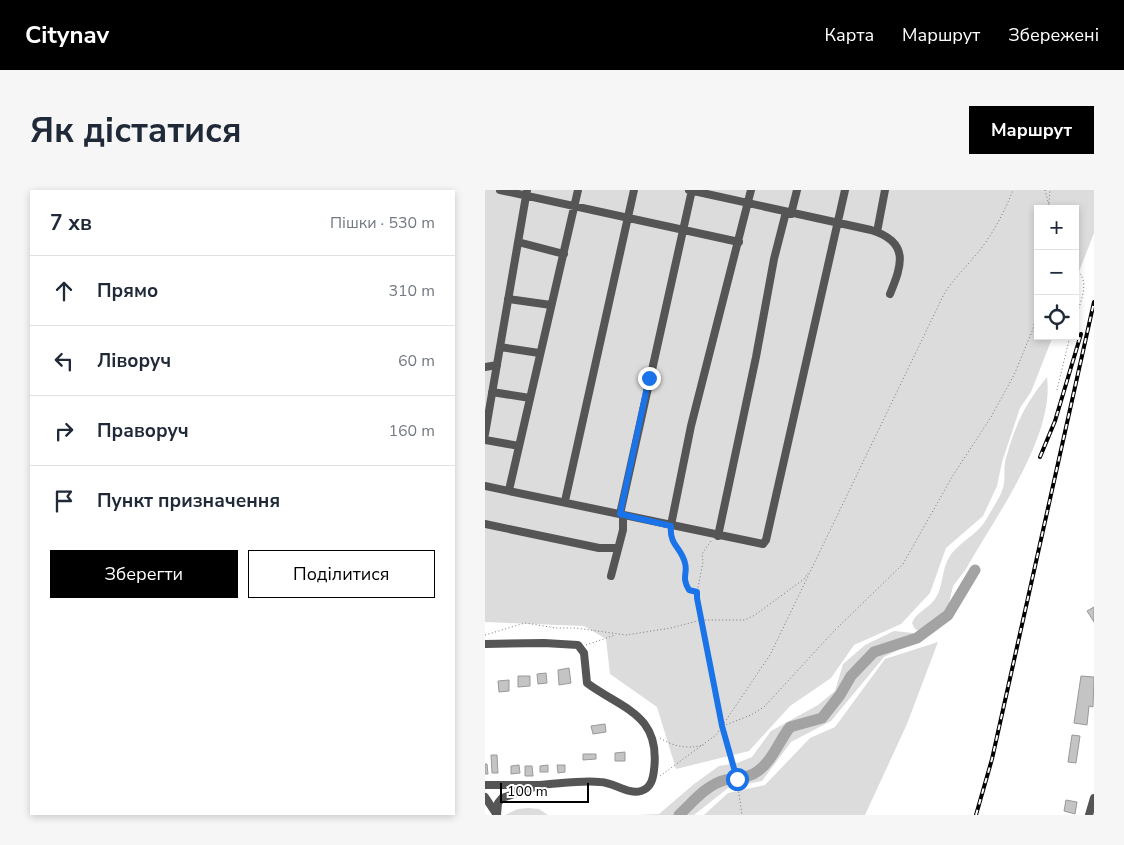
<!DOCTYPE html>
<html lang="uk">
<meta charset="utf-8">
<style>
body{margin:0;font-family:"Nunito Sans",sans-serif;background:#f6f6f7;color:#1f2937}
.controls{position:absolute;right:15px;top:15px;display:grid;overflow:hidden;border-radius:0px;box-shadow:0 2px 8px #0003}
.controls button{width:45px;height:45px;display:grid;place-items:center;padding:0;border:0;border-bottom:1px solid #e0e1e3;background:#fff;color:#1f2937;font:25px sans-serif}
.scale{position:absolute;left:15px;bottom:12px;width:89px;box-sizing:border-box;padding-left:5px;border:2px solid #000;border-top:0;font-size:14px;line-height:18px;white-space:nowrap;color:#000;-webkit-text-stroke:4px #fff;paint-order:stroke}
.stop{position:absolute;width:15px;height:15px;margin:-11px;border:4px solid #1a73e8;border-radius:50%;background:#fff}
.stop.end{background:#1a73e8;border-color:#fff;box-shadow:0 1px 5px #0008}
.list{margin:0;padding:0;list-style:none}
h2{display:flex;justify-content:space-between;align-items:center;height:65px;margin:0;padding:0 20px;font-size:21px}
h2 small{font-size:16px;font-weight:400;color:#747a83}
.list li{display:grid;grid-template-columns:32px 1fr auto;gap:15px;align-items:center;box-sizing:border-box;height:70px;padding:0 20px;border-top:1px solid #e0e1e3}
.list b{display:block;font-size:19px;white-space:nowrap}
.list em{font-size:16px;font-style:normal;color:#747a83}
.actions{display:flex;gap:10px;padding:15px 20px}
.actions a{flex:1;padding:11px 0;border:1px solid #000;border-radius:0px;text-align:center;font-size:18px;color:#000}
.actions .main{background:#000;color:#fff}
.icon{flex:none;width:28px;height:28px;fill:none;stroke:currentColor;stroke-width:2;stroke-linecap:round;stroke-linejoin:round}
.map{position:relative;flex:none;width:609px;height:625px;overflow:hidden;border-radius:0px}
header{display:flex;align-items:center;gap:30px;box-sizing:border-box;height:70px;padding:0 25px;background:#000;color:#fff}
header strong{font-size:24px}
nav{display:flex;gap:28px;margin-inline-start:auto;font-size:18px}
.intro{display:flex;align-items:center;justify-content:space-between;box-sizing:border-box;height:120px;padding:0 30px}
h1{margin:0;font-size:35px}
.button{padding:12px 22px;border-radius:0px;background:#000;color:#fff;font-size:18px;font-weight:700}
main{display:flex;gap:30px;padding:0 30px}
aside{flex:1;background:#fff;border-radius:0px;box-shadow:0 2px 8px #0003}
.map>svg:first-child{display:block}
.green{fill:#dcdcdc}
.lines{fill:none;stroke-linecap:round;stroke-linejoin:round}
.river{stroke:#a3a3a3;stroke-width:11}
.building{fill:#c4c4c4;stroke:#999}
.path{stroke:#777;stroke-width:1;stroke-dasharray:1 2.5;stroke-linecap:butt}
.minor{stroke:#555;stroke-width:8}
.rail-casing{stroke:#000;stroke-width:4}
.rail{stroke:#fff;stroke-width:2;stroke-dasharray:5.5;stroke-linecap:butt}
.route{stroke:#1a73e8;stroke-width:6}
</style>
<header>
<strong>Citynav</strong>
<nav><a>Карта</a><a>Маршрут</a><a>Збережені</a></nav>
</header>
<div class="intro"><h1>Як дістатися</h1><a class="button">Маршрут</a></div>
<main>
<aside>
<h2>7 хв<small>Пішки · 530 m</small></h2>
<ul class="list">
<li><svg class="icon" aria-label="ahead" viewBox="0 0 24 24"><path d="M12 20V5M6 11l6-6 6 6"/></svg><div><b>Прямо</b></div><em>310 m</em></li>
<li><svg class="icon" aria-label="left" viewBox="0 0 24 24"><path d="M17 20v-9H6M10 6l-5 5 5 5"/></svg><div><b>Ліворуч</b></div><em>60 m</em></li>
<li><svg class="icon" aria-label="right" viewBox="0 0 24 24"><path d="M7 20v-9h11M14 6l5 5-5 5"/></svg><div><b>Праворуч</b></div><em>160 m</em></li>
<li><svg class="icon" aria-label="arrive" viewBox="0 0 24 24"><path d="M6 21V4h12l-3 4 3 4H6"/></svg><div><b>Пункт призначення</b></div></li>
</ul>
<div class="actions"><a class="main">Зберегти</a><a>Поділитися</a></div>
</aside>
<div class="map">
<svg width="609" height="625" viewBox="0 0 609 625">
<rect width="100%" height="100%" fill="#fff"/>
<path class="green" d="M0 0H609V43L590 92V19H553V146H568L546 202 535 218 517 272 512 296 498 326 461 358 445 403 416 434 369 455 346 488 305 516 264 561 191 579 172 517 125 484 121 449 99 436 0 432Z
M562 187C570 247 510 327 481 379L468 396 463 418 436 442 430 439 427 433C431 422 443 419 450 409 459 396 456 379 465 366 475 351 493 345 502 328 507 319 515 308 518 298 521 288 518 278 521 268 531 233 540 214 562 187Z
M409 441 428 443 431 451 399 467 346 531 306 552 277 591 243 598 209 625H153L174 624 209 594 234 576 252 573 267 567 286 541 333 515 350 501 358 474 380 455Z
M453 452 422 534 380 625H219L243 603 280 595 325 548 350 537 400 469Z
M43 618 54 619 63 625H20L33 619Z"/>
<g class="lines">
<path class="river" d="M194 625C208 612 221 595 240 590 251 587 263 589 273 581 288 570 294 551 305 537L337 528 355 505 366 486 389 462 432 448 463 425 490 380"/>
</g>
<path class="building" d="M609 417V432L602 421Z
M84 478 86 493 74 495 73 480Z
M61 483 62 493 53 494 52 484Z
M33 486H45V496L33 497Z
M596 486 609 487 608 517 604 516 602 535 589 533Z
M24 490V501L14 502 13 491Z
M120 534 121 542 108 544 106 536Z
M587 545 595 546 591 573 583 572Z
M140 562V571H130V563Z
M98 564H111V569L98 570Z
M6 565H12L13 583H7Z
M0 574H2L3 584H0Z
M34 575 35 583 26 584V576Z
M63 575V582H55V576Z
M72 575H80V582L73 583Z
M40 576H47L48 586H40Z
M581 610 592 612 590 624 579 621Z"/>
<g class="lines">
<path class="path" d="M560 0 565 19
M564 13 565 0
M590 79C607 90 595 113 590 129
M572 200 585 146
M185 343C186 354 197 361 200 372 203 382 196 387 204 400L212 402
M226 351 217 364 218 372 211 408 237 536 251 583 257 625
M0 445 40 433 71 438H91L141 445 186 438 216 430H260L270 425 319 389 323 383
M101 455 130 445
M238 536 266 525 279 517 349 441 418 374 467 287 506 227 529 185 548 139 553 115
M175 548C189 557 203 559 219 555
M175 586 231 545 285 465 460 102C469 89 479 79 489 67 506 48 519 23 528 0"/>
<path class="minor" d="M15 0 254 52
M204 0 386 40C425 52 417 75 405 104
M306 24 312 0
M392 42 400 0
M33 52 79 64
M23 109 66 115
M15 157 54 163
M0 177 12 175
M7 202 45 208
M0 244 42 0
M0 250 34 256
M0 296 278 354 281 350 360 0
M24 300 93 0
M80 311 149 0
M135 324 207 0
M0 334 114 358H133
M186 335 206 236 266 0
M233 346 271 167 289 69 301 22
M126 386 138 340V325
M0 454 59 453 93 455 99 463 102 493C137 519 176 524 169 580 168 589 166 598 156 601 143 605 128 592 115 592 95 590 74 594 54 595 36 595 18 595 0 595
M0 607 12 625
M12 625 13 613 17 608 50 597
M604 625 609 608"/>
<g class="rail-casing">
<path id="rail" d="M555 267 570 231 596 144
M491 625 507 569 609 112"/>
</g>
<use href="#rail" class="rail"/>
</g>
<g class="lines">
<path class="route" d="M164 188 135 324 186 336C184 355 196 357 200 373 203 383 196 387 204 400L212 402V408L237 536 252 589"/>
</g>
</svg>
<div class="controls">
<button>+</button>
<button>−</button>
<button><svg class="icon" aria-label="locate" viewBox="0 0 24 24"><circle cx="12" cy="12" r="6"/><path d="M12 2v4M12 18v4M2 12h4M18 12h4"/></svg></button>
</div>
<div class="scale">100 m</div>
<div class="stop" style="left:252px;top:589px"></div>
<div class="stop end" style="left:164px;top:188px"></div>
</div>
</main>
